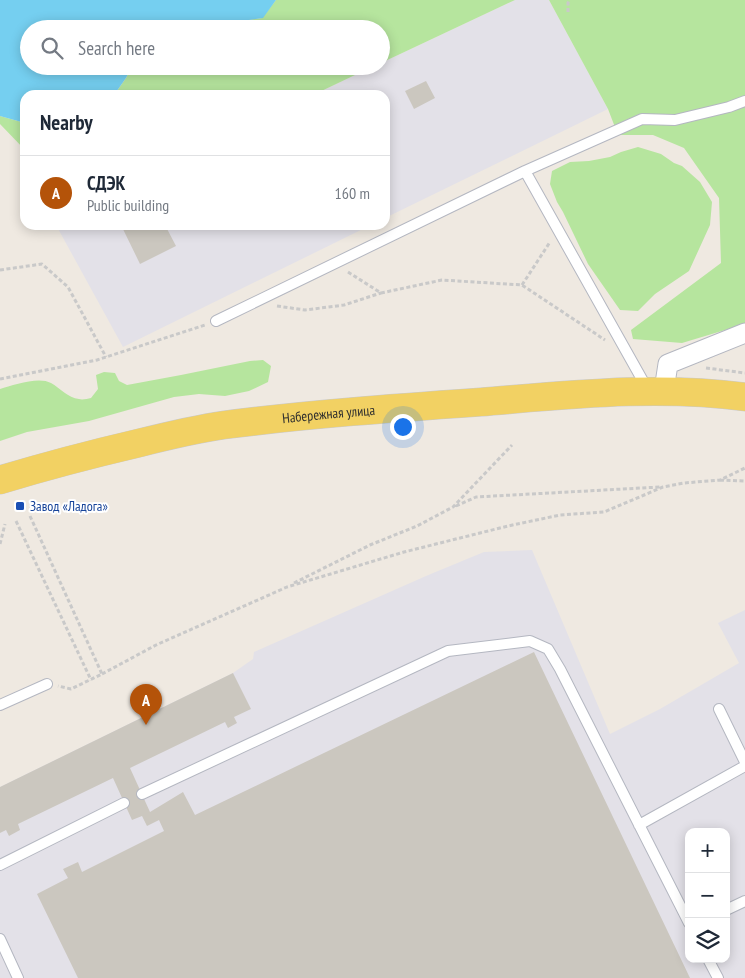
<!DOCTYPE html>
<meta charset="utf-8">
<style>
body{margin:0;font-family:"PT Sans Narrow",sans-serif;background:#f6f6f7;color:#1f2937}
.controls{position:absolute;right:15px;bottom:15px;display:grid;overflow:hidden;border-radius:10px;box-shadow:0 2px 12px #0003}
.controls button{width:45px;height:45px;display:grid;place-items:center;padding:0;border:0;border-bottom:1px solid #e0e1e3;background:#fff;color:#1f2937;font:25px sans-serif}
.you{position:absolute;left:402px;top:426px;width:18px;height:18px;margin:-12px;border:4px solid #fff;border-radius:50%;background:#1a73e8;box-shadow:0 0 0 8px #1a73e833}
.badge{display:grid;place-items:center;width:32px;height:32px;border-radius:50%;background:#b45309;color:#fff;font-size:16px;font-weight:700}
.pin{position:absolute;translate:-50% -41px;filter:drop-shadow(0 1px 2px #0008)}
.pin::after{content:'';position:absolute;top:26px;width:18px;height:15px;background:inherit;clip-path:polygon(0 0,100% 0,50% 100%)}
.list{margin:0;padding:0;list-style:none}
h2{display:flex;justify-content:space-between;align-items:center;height:65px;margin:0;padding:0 20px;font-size:21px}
h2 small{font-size:16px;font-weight:400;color:#747a83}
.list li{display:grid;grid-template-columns:32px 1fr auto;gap:15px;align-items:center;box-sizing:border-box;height:75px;padding:0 20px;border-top:1px solid #e0e1e3}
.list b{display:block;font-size:19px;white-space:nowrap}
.list p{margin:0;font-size:16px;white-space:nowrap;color:#747a83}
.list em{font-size:16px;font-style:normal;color:#747a83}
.icon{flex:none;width:28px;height:28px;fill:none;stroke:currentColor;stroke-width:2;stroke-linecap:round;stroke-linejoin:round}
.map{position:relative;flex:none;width:745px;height:978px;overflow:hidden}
.search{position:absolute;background:#fff;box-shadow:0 2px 12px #0003;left:20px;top:20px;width:370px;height:55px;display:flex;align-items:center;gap:12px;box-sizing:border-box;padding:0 18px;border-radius:28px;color:#747a83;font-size:19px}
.panel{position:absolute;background:#fff;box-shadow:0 2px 12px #0003;left:20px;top:90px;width:370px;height:140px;border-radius:15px}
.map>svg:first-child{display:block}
.industrial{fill:#e3e1e8;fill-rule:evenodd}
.green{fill:#b6e59e}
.water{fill:#75cff0}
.building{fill:#cbc7bf}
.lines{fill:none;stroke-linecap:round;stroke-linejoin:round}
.lane-casing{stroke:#b4b7c1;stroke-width:12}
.street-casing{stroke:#b4b7c1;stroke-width:21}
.primary-casing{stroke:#c9c9c9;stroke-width:29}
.path{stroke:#c9c9c9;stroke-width:3;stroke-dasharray:4 2.5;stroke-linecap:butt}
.lane{stroke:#fff;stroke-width:10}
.street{stroke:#fff;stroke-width:19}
.primary{stroke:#f2d163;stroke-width:28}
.transit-dot{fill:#1a4fb4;stroke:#fff;stroke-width:2}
.labels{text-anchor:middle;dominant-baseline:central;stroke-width:4;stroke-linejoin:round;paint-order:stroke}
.street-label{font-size:14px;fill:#2e2e2e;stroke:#fff}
.transit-label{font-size:14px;fill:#164399;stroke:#fff;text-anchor:start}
</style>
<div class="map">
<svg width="745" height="978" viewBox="0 0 745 978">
<rect width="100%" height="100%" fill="#efe9e1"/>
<path class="industrial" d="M515 0H549L608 109 385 218V95H313L374 66H381V63Z
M56 225H371L123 347Z
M532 550 610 734 660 709 739 663 718 623 745 610V978H0V787L233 673 253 659 254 652 426 576 484 552ZM689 832H726V959H689Z"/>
<path class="green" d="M276 0H515L381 63V29H185L262 18Z
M549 0H745V324L682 343 633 339 631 330 721 263 719 198 684 148 653 135H618L608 109Z
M132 66H374L313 95H114L126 78Z
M0 116 25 123V150L0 124Z
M638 147 661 154 674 163 682 166 700 182 712 202 710 225 689 271 655 294 638 311 620 310 588 264 563 212 557 202 550 184 552 171 570 162 589 161 610 157 621 152Z
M263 360 271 366 268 382 249 391 225 396 199 394 174 397 89 421 27 432 0 441V389C13 385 39 376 51 383 60 388 68 398 79 399 82 400 87 399 91 398L98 389 96 375 104 372 115 373 119 381 127 385 181 375 250 361Z"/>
<path class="water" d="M0 0H276L263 18 185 29H29V66H132L126 78 114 95H25V123L0 116Z"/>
<path class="building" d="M426 81 435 98 414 109 405 91Z
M121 225H165L176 246 140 264Z
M534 652 690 978H78L37 894 68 878 63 869 78 862 82 872 164 831 159 820 147 826 142 816 132 820 113 778 18 824 20 830 9 836 6 830 0 833V787L233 673 251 709 234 717 237 723 228 728 225 722 130 768 150 812 183 792 195 815Z"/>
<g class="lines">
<g class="lane-casing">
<path id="lane" d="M525 171 648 390
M216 321 525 171 642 119 675 120 729 107 745 101
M0 705 47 684
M719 709 745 762
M142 794 448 651 530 641 548 649 560 669 689 923
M639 825 745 766
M0 865 124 803
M726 910 745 901
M0 939 18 978
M708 959 718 978"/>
</g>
<g class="street-casing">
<path id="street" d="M664 390 668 364 745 333"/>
</g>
<g class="primary-casing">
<g id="primary">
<path id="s1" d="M0 480C46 466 92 454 139 443 167 436 196 429 224 425 309 414 395 408 481 402 568 395 657 385 745 397"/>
</g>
</g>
<path class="path" d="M568 12V3L569 0
M0 270 42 264 68 287 106 357
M348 272 381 293 442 280 522 285 605 340
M522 285 550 242
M277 306 305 310 344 305 381 293
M706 368 745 373
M0 379 97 360 205 325
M720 480 745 481
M456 506 476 497 660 487
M30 516 102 674 71 689 58 686
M16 521 91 680
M0 544 5 524
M294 583 370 545 417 526 453 507 512 445
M102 674 156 645 287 587 404 552 508 526 560 515 604 512 663 487 684 483 720 480 745 468"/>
<use href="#lane" class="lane"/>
<use href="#street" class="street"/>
<use href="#primary" class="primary"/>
</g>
<rect class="transit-dot" x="15" y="501" width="10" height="10" rx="2.5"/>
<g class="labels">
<g class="street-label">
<text stroke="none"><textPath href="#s1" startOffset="336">Набережная улица</textPath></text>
</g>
<g class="transit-label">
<text x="30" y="506">Завод «Ладога»</text>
</g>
</g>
</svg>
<div class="controls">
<button>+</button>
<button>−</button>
<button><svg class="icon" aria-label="layers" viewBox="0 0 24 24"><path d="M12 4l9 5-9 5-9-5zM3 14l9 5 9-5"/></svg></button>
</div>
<div class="you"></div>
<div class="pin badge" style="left:146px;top:725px">A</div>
<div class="search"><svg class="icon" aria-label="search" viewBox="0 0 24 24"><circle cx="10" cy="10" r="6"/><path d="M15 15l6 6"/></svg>Search here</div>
<section class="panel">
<h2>Nearby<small></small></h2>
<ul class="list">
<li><span class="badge">A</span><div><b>СДЭК</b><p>Public building</p></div><em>160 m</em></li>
</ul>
</section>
</div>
